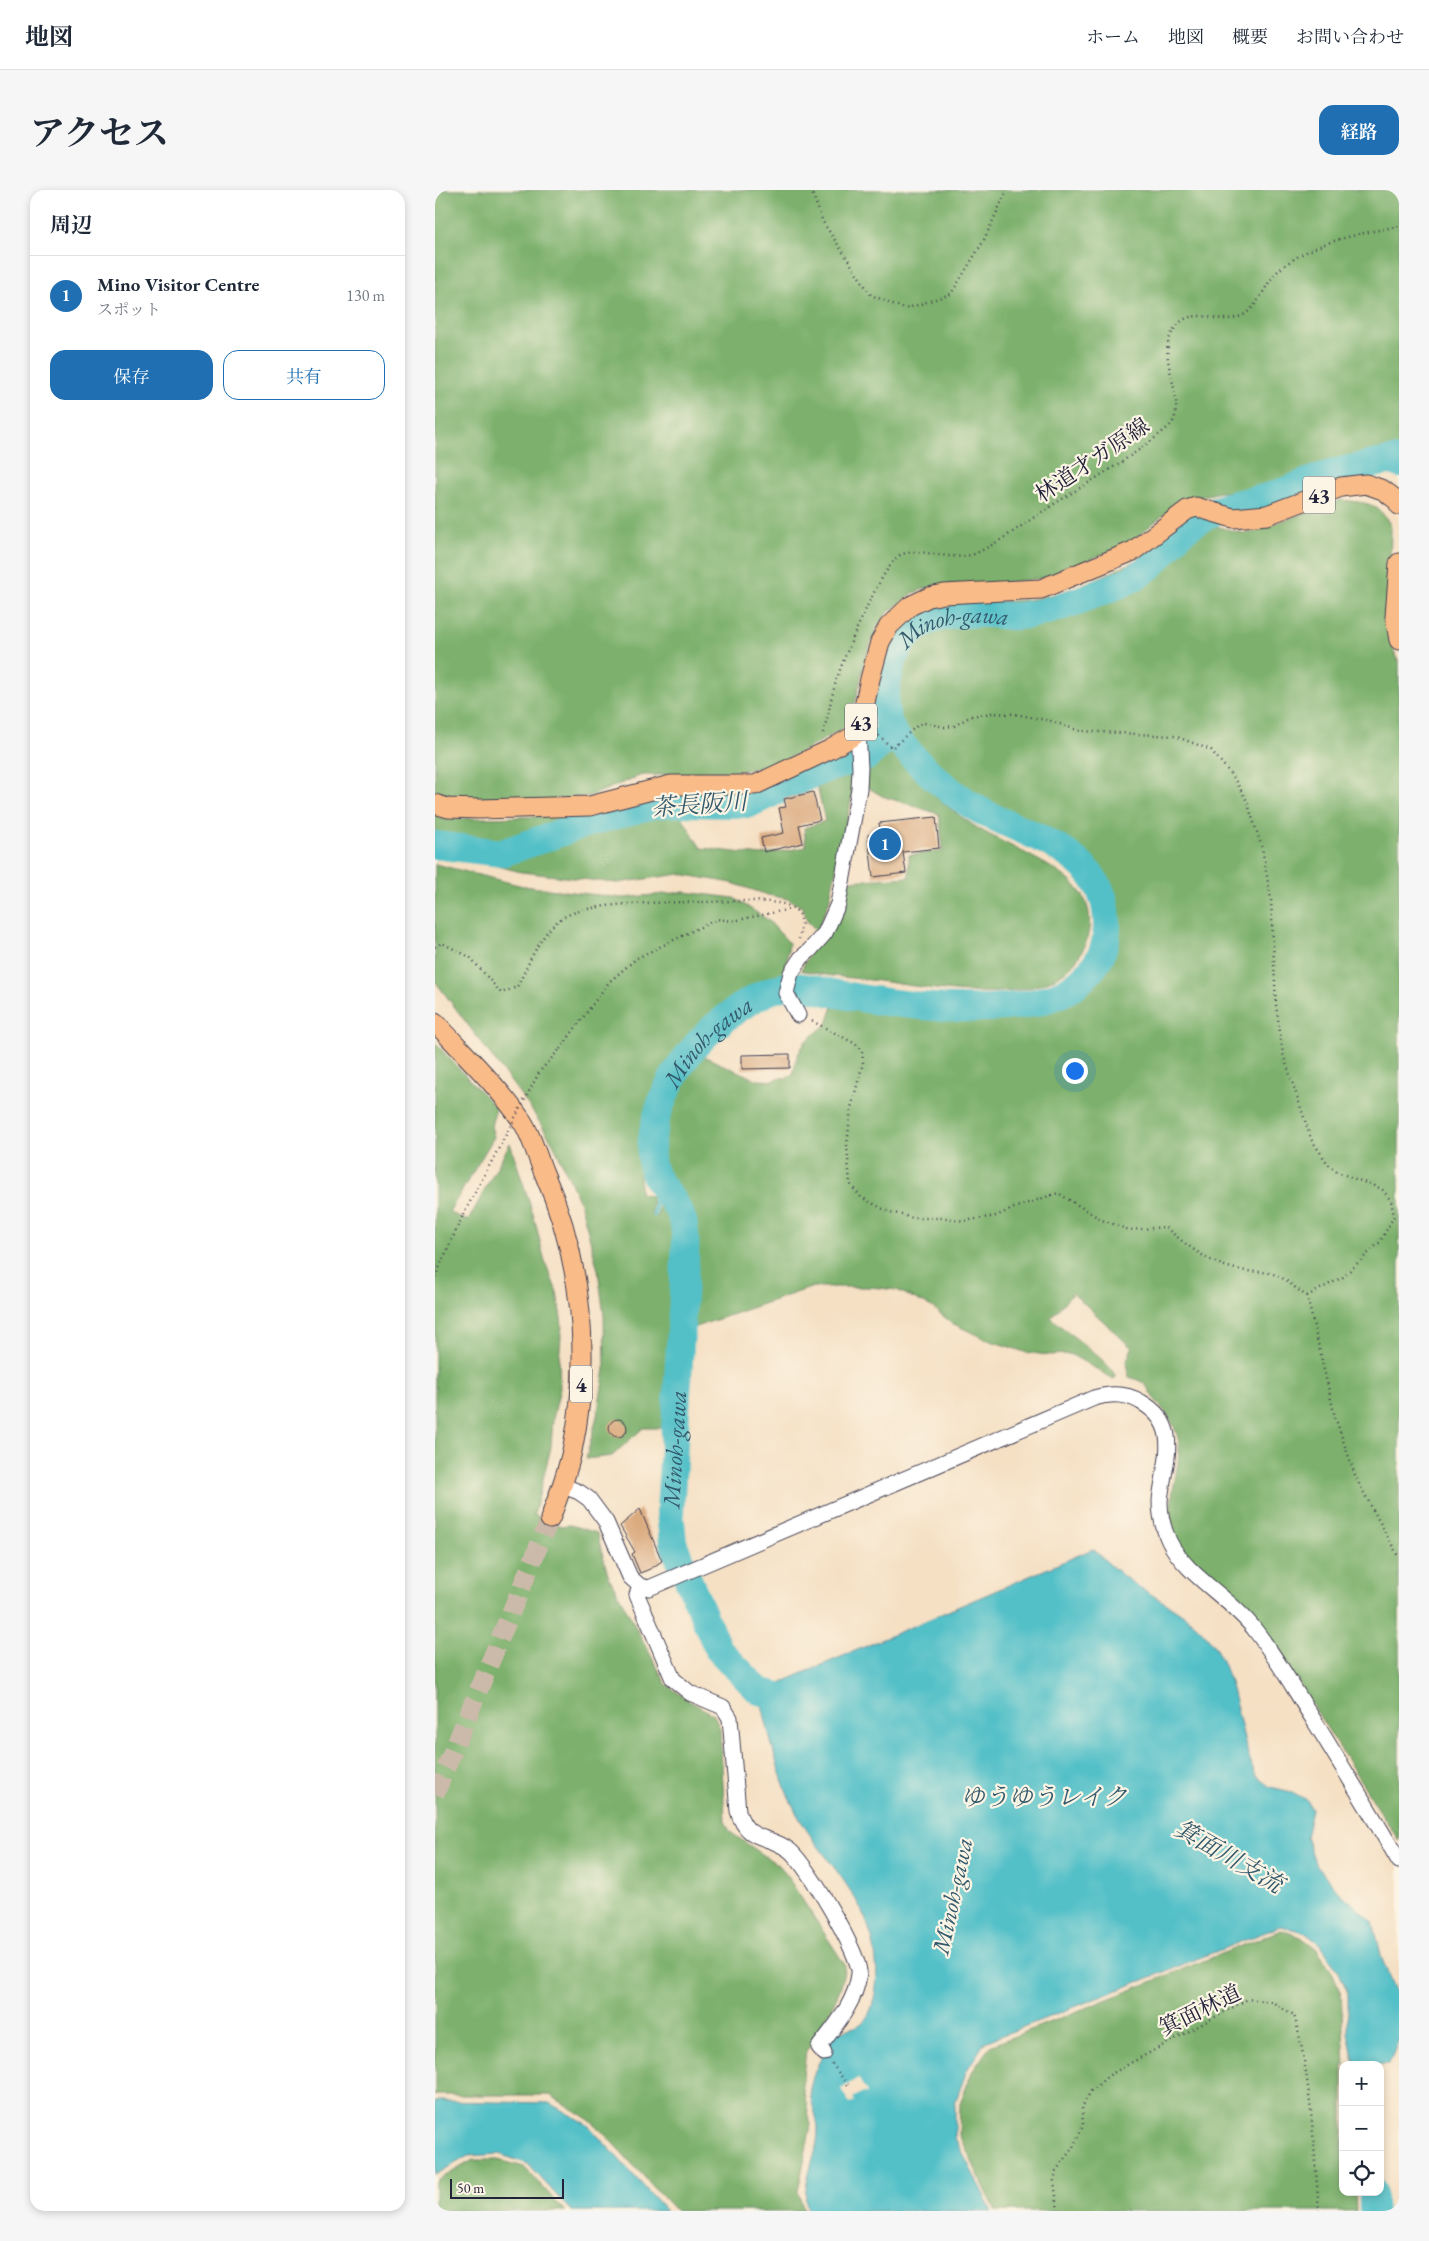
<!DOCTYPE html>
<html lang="ja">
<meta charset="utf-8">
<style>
body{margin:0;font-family:"EB Garamond","Noto Serif JP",serif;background:#f6f6f7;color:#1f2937}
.controls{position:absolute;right:15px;bottom:15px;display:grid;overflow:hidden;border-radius:10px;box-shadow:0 2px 8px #0003}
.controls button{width:45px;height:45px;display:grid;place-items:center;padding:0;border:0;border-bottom:1px solid #e0e1e3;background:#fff;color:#1f2937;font:25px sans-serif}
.scale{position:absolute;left:15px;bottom:12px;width:114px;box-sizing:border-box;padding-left:5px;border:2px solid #22223b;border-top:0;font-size:14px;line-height:18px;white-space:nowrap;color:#22223b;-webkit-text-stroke:4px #fcf5e5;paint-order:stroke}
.you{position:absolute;left:639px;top:880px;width:18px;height:18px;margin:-12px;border:4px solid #fff;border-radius:50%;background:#1a73e8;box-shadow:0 0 0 8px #1a73e833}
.badge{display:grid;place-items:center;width:32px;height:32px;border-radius:50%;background:#1f6fb2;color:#fff;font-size:16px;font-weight:700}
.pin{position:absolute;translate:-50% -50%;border:2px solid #fff;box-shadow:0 1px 5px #0006}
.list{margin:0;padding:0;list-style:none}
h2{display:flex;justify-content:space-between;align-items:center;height:65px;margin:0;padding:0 20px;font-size:21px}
h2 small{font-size:16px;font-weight:400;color:#747a83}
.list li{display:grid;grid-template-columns:32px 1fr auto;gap:15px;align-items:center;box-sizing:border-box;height:80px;padding:0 20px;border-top:1px solid #e0e1e3}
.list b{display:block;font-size:19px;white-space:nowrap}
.list p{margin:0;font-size:16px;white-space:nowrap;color:#747a83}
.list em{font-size:16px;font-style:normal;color:#747a83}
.actions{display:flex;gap:10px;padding:15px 20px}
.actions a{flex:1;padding:11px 0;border:1px solid #1f6fb2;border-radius:15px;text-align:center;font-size:18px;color:#1f6fb2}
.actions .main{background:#1f6fb2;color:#fff}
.icon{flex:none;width:28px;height:28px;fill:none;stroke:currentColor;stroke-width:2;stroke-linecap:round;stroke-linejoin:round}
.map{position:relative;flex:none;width:964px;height:2021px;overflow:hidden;border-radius:15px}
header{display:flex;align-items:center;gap:30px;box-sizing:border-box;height:70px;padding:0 25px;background:#fff;border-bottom:1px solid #e0e1e3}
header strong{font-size:24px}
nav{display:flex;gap:28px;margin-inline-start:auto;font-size:18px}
.intro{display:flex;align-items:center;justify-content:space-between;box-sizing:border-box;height:120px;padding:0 30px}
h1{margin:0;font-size:35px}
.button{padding:12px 22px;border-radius:15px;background:#1f6fb2;color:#fff;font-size:18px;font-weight:700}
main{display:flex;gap:30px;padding:0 30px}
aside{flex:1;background:#fff;border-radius:15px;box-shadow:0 2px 8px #0003}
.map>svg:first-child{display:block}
.forest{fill:#7bb06c;stroke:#4e6954}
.water{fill:#52c0c8;stroke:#3a7182}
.pier{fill:#f5e0c4}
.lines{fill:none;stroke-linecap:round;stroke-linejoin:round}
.stream{stroke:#52c0c8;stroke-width:4.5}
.river{stroke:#52c0c8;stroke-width:28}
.building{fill:#daa97d}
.major-tunnel{stroke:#cbbaa9;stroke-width:19;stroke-dasharray:19 9;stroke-linecap:butt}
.minor-casing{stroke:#423e50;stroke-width:17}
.major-casing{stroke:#423e50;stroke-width:21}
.path{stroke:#423e50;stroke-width:2.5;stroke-dasharray:1 4;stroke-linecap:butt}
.minor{stroke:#fff;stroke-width:15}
.major{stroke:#f9bc89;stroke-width:19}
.path-bridge{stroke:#423e50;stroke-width:2.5;stroke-dasharray:1 4;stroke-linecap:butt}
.labels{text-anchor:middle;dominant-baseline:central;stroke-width:4.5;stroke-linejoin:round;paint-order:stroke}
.shield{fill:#fcf5e5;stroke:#63616e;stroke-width:1}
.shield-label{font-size:21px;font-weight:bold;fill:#22223b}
.street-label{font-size:22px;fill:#22223b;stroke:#fcf5e5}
.water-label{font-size:24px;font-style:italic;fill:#33596c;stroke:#fcf5e5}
</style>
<header>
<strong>地図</strong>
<nav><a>ホーム</a><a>地図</a><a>概要</a><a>お問い合わせ</a></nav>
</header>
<div class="intro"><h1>アクセス</h1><a class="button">経路</a></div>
<main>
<aside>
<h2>周辺<small></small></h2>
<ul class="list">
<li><span class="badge">1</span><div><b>Mino Visitor Centre</b><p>スポット</p></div><em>130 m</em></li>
</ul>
<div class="actions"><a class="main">保存</a><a>共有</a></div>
</aside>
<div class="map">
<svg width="964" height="2021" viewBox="0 0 964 2021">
<rect width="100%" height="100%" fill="#fcf5e5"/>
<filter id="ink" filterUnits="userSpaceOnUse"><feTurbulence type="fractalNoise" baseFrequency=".02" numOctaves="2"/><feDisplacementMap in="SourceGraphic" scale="10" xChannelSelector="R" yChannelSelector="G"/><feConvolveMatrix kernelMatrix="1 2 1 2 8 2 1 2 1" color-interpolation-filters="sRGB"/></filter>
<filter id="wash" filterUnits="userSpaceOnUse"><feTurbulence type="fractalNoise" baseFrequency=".0096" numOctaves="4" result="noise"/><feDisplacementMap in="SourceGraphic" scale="20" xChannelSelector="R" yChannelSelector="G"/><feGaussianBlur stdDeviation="1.12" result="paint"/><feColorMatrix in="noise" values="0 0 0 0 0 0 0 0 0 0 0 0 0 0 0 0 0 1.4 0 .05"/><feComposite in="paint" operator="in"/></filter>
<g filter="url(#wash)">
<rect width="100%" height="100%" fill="#f5e0c4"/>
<path class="forest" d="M0 0H964V262L959 258 925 266 821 302H785L756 309 732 322 693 354 609 388 565 393 501 395 478 403 452 423 441 439 430 470 421 510 412 534 407 539 372 559 336 576 278 585H207L155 606 81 613 0 604Z
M906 310C932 313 944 312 956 337L954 450 964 472V1651L827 1436C817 1423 806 1411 793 1400 776 1385 752 1372 742 1351 727 1319 744 1289 744 1257 744 1239 732 1224 721 1211 709 1197 717 1194 694 1187L691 1173 697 1158 638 1103 616 1127C633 1145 671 1167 681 1187L679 1189 635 1164 612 1165 590 1162 550 1149 517 1133 497 1117 462 1100 436 1097H378L257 1138C258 1109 264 1062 258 1035 254 1013 239 1000 230 981 220 958 234 909 247 889 252 880 259 872 266 865L322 890 339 891 342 888H351L358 884 362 866 370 852 392 834 405 796C472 803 639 845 662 750 667 729 663 704 647 689 630 674 606 664 586 653 544 629 506 604 472 569 464 561 453 553 447 543 437 528 440 502 445 485 450 469 454 450 466 437 499 401 547 415 590 410 640 404 687 376 733 355 745 349 758 341 770 337 783 333 798 343 811 343 819 344 831 337 839 334 861 326 884 318 906 310Z
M444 548C474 582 502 612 541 637 568 654 625 676 643 699 656 715 657 733 651 752 626 824 507 800 452 792 423 788 393 787 366 780L413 691 474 687V665L508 661 504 624 447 606 429 595 428 562Z
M420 564V593L394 712 382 741 372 731 367 717 353 709 333 705 297 693 245 684 182 693 86 682 0 660V625L11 629 166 625 233 605 266 658 326 665 371 657 369 638 390 631 381 592 329 615 321 604 383 573Z
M0 674 88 696 187 708 250 702 299 708 333 730 354 753 349 791C291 808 252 841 226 896 220 907 214 919 211 931 204 954 205 979 205 1003L218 1007 216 1025 222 1026 225 1010 236 1030 241 1049 234 1179 230 1181 227 1238H208L177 1266 151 1269 162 1226 170 1179 169 1126 163 1080 146 1015 118 953 94 916 0 791Z
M0 853 61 918 56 936 59 947 14 1022 33 1031 75 953 99 1027 110 1072 122 1102 127 1135 124 1171 125 1198 118 1229 116 1257 99 1325 126 1336 135 1335 162 1343 173 1385 231 1494 254 1511 279 1525 285 1539 290 1631 295 1642 346 1677 410 1775 406 1797 384 1845 371 1861 367 1894 376 1935 363 2001 369 2021H241L159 1933 115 1905H0Z
M846 1740 866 1747 881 1758 898 1784 906 1803 910 1875H908V2002H920L921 2021H561L524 1945 525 1914 537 1882 555 1856Z
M38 1970H63L89 1977 130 2021H0V1992Z"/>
<path class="water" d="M658 1359C671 1371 683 1383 698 1393 726 1412 760 1426 779 1456 802 1492 804 1547 821 1586L835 1597 857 1602 872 1610 877 1620 871 1647 881 1675 904 1702 938 1732 947 1769 964 1811V1849L954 1874 920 1875 913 1843V1803L904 1782 885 1754 869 1742 846 1736 550 1852 532 1880 520 1913V1948L557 2021H373C364 1994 383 1968 383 1940 383 1926 375 1913 375 1899 376 1891 382 1875 387 1867 390 1862 396 1848 400 1845 405 1839 418 1839 424 1835 441 1825 443 1789 441 1772 436 1708 390 1674 362 1624 342 1586 334 1543 324 1502Z
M0 1911 114 1913 153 1935 231 2021H136L93 1974 64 1964 33 1966 0 1985Z"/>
<path class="pier" d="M423 1888 432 1902 430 1904 428 1902 418 1908 420 1911 415 1914 406 1899Z"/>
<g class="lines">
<path class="stream" d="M219 1025 223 993"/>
<g class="river">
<path d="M0 655 67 663 153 633 218 615 246 613 314 614 387 580 430 568 446 554 455 540"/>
<path id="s1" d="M359 1510 324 1501 283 1459 244 1368 238 1352 235 1322 250 1072C250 1059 252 1044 248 1031 238 1001 213 995 216 957 219 919 238 881 263 853 281 833 325 799 353 796 368 795 387 801 402 804 460 815 559 828 615 808 631 803 645 793 656 780 667 768 672 751 672 735 674 664 595 647 546 621 521 607 501 590 481 570 455 543 444 527 453 489 457 468 466 446 486 435 505 425 530 423 551 424 562 424 572 427 584 426 614 423 643 411 671 400 685 395 703 387 714 377 729 365 739 346 755 336 766 329 779 321 792 316 804 312 819 311 832 307 858 299 884 286 910 280 926 276 943 273 959 270L964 274"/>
<path d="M938 2002V2021"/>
</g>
</g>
<g id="blocks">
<path class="building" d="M378 602 385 630 364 635 368 653 329 662 326 648 349 643 344 618 351 617 349 609Z
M501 627 504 658 468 662 471 683 438 687 433 645 446 643 444 633Z
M355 864V878L307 879V865Z
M174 1238a9 9 0 1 1 18 0a9 9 0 1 1-18 0Z
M205 1319 227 1371 215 1379 205 1383 197 1364 200 1362 185 1336Z"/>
</g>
</g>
<g filter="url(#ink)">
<use href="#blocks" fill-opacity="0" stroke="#423e50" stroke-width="1"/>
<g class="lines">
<path class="major-tunnel" d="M0 1604 115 1329"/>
<g class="minor-casing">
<path id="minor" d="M363 825 351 803 356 783 366 768 375 760 390 743 403 714 424 599 425 578 423 541
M126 1295 144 1302 154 1309 171 1332 195 1387 205 1396 214 1398 659 1208C676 1203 691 1203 706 1212 749 1236 728 1275 725 1311 725 1325 728 1338 734 1351 751 1386 796 1408 820 1440 842 1468 859 1499 878 1529 907 1576 936 1623 964 1671
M205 1396 202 1405 238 1489 255 1503 288 1517 295 1528 303 1621C312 1653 333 1644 354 1660 370 1671 427 1767 424 1784 421 1812 400 1836 384 1857L389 1863"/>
</g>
<g class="major-casing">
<path id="major" d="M964 373 960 427 964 450
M0 614 13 618 44 619 155 616 236 595H320L396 559 420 545 426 531 435 489 445 452 454 436 475 416 494 407 509 404 606 399 698 361 752 320 761 317 798 328 832 325 906 297 931 294 948 300 963 311 964 315
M0 832C29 864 62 895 87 931 97 946 102 967 109 983 147 1070 157 1168 137 1261 132 1284 123 1307 115 1329"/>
</g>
<path class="path" d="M376 0 388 32 436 105 470 119 516 104 548 52 572 0
M440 542 457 558 484 534 489 533 510 537 519 536 536 526 557 523 580 524 616 531 645 541 740 546 776 560 799 588 812 611 827 658 836 709 841 815 848 864 876 949 893 974 902 982 947 999 956 1011 959 1026 945 1052 908 1087 872 1106
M388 543C393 526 396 509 401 491 408 469 448 371 467 364 488 357 514 372 539 364 566 352 591 332 616 316 655 291 697 268 732 238 736 235 739 231 740 226 747 198 720 164 740 138 757 114 782 135 803 127 822 122 829 95 842 82 874 52 923 44 964 36
M0 757 7 753 35 767 66 803 82 797C93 776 106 741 127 728 155 711 229 713 263 712 289 712 316 709 343 713 351 714 361 718 365 725L367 733 364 749
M377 831 419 853 427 860 428 873 416 918 412 955 415 994 426 1007 452 1021 478 1028H513L529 1031 561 1026 581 1017 623 1003 667 1030 694 1040 730 1037C753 1056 775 1075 806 1080 820 1083 835 1080 847 1088 856 1093 863 1101 872 1106L900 1227 921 1288 964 1368
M125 859 174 792 202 768 282 729 298 731 356 719
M0 1087 28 1025
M397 1874 413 1895
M623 2021 619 1991 621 1981 638 1957 648 1936 647 1917 656 1901 673 1886 692 1875 813 1809 837 1812 859 1825C876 1886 879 1958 884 2021"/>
<use href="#minor" class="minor"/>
<use href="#major" class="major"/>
<path class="path-bridge" d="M28 1025 105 881 125 859"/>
</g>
</g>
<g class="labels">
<g class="shield">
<rect x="868" y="286.5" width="32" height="37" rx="4"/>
<rect x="410" y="513.5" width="32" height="37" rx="4"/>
<rect x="135" y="1175.5" width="22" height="37" rx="4"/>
</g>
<g class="shield-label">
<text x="884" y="305">43</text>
<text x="426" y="532">43</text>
<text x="146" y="1194">4</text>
</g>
<g class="street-label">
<text transform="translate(657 270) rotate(-34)">林道才ガ原線</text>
<text transform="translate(765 1820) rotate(-26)">箕面林道</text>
</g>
<g class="water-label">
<text stroke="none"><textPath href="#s1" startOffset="1655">Minoh-gawa</textPath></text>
<text transform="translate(264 614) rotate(-4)">茶長阪川</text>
<text stroke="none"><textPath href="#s1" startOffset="739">Minoh-gawa</textPath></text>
<text stroke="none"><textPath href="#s1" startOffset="304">Minoh-gawa</textPath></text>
<text x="609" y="1606">ゆうゆうレイク</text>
<text transform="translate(794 1666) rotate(30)">箕面川支流</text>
<text transform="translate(517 1706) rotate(-78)">Minoh-gawa</text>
</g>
</g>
</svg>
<div class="controls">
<button>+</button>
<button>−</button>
<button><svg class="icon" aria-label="locate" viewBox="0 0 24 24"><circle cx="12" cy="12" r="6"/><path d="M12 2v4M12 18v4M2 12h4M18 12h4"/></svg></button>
</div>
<div class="scale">50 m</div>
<div class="you"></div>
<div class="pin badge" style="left:450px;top:654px">1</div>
</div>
</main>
